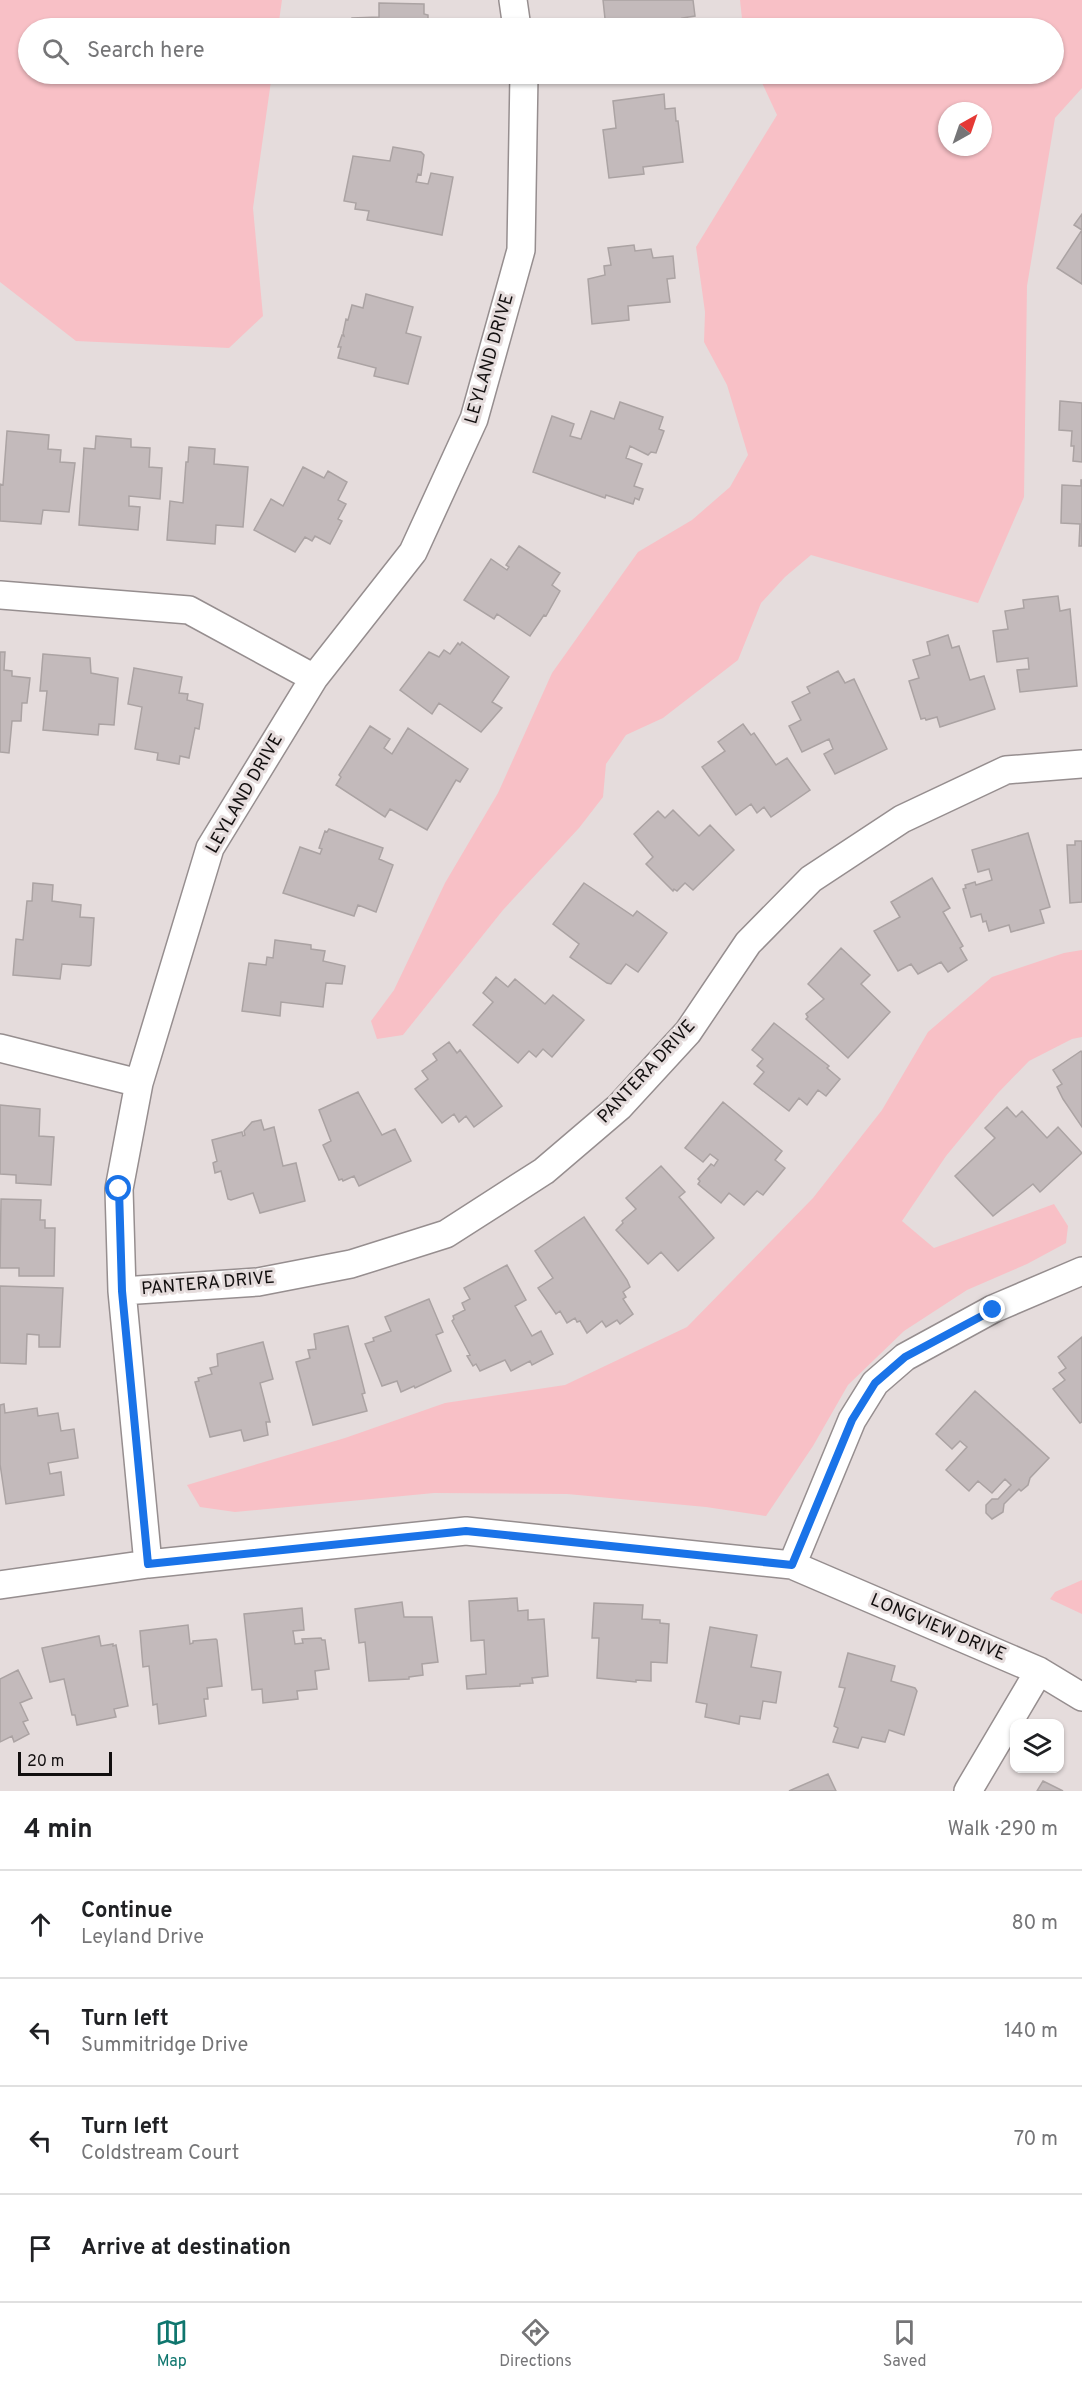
<!DOCTYPE html>
<meta charset="utf-8">
<style>
body{margin:0;font-family:Overpass,sans-serif;background:#f2f2f2;color:#202124}
.controls{position:absolute;right:18px;bottom:18px;display:grid;overflow:hidden;border-radius:12px;box-shadow:0 2px 4px #0004}
.controls button{width:54px;height:54px;display:grid;place-items:center;padding:0;border:0;border-bottom:2px solid #e0e0e0;background:#fff;color:#202124;font:30px sans-serif}
.compass{position:absolute;left:938px;top:102px;width:54px;height:54px;border-radius:50%;background:#fff;box-shadow:0 2px 4px #0004;rotate:40deg}
.scale{position:absolute;left:18px;bottom:15px;width:94px;box-sizing:border-box;padding-left:6px;border:3px solid #120f0f;border-top:0;font-size:16px;line-height:21px;white-space:nowrap;color:#120f0f;-webkit-text-stroke:4px #e5dcdc;paint-order:stroke}
.stop{position:absolute;width:18px;height:18px;margin:-14px;border:4px solid #1a73e8;border-radius:50%;background:#fff}
.stop.end{background:#1a73e8;border-color:#fff;box-shadow:0 2px 6px #0008}
.list{margin:0;padding:0;list-style:none}
h2{display:flex;justify-content:space-between;align-items:center;height:78px;margin:0;padding:0 24px;font-size:26px}
h2 small{font-size:20px;font-weight:400;color:#757577}
.list li{display:grid;grid-template-columns:39px 1fr auto;gap:18px;align-items:center;box-sizing:border-box;height:108px;padding:0 24px;border-top:2px solid #e0e0e0}
.list b{display:block;font-size:22px;white-space:nowrap}
.list p{margin:0;font-size:20px;white-space:nowrap;color:#757577}
.list em{font-size:20px;font-style:normal;color:#757577}
.icon{flex:none;width:33px;height:33px;fill:none;stroke:currentColor;stroke-width:2;stroke-linecap:round;stroke-linejoin:round}
.map{position:relative;flex:none;width:1082px;height:1791px;overflow:hidden}
.search{position:absolute;background:#fff;box-shadow:0 2px 4px #0004;left:18px;right:18px;top:18px;height:66px;display:flex;align-items:center;gap:15px;box-sizing:border-box;padding:0 21px;border-radius:33px;color:#757577;font-size:22px}
.sheet{height:510px;background:#fff}
nav{display:flex;justify-content:space-around;align-items:center;box-sizing:border-box;height:84px;border-top:2px solid #e0e0e0;background:#fff;font-size:16px;color:#757577}
nav a{display:grid;justify-items:center;gap:3px}
nav .on{color:#0f766e}
.map>svg:first-child{display:block}
.green{fill:#f8c0c6;fill-rule:evenodd}
.building{fill:#c3babb;stroke:#aba3a3;stroke-width:1.5}
.lines{fill:none;stroke-linecap:round;stroke-linejoin:round}
.street-casing{stroke:#968e8f;stroke-width:30}
.street{stroke:#fff;stroke-width:27}
.route{stroke:#1a73e8;stroke-width:8}
.labels{text-anchor:middle;dominant-baseline:central;stroke-width:6;stroke-linejoin:round;paint-order:stroke}
.street-label{font-size:18px;fill:#120f0f;stroke:#e5dcdc}
</style>
<div class="map">
<svg width="1082" height="1791" viewBox="0 0 1082 1791">
<rect width="100%" height="100%" fill="#e5dcdc"/>
<path class="green" d="M0 0H282L278 28H28V74H272L253 208 263 316 229 348 76 341 0 282Z
M740 0H1082V88L1055 118 1027 286 1024 497 978 603 811 555 785 577 761 603 738 660 663 718 626 735 606 764 603 797 579 828 503 910 403 1035 377 1039 371 1021 394 990 445 883 498 793 552 673 638 552 692 520 730 487 748 455 727 385 704 342 705 312 696 247 777 115 758 74H1054V28H743ZM947 111H983V147H947Z
M1082 950V1037L1072 1039 1029 1061 998 1093 946 1156 902 1221 934 1248 1054 1204 1068 1226 1066 1243 1027 1264 967 1290 904 1331 848 1385 813 1446 766 1516 706 1507 567 1494 434 1493 235 1512 200 1507 187 1485 345 1438 445 1403 565 1385 687 1327 813 1198 882 1110 928 1032 992 977 1064 953Z
M1082 1580V1614L1050 1599 1055 1592Z"/>
<path class="building" d="M603 0H693L695 16 682 18 684 27 606 28Z
M379 3 424 4V14L428 15V28H352V18L379 17Z
M405 74H440V80H429V82L405 81Z
M664 94 665 109 675 108 676 121H678L683 162 643 167 644 174 609 178 603 130 616 128 613 101Z
M393 147 421 152 424 155 421 175 418 174 416 182 428 184 431 173 453 177 442 235 367 220 369 211 355 209 356 203 344 201 353 156 390 161Z
M1082 214V284L1057 268 1082 230 1074 225Z
M634 245 635 251 651 249 653 258 673 256 675 278 667 279 670 302 628 306 629 320 592 324 588 279 605 275 604 266 611 265 608 248Z
M366 294 413 307 406 333 421 337 408 384 374 376 376 368 338 358 341 347H338L342 335 344 336 343 333 346 319 348 320 352 305 363 308Z
M1060 401 1082 403V462L1073 461 1074 446H1071L1072 431 1059 430Z
M620 402 663 417 659 429 664 431 656 453 651 452 648 455 630 446 626 458 642 464 634 486 643 489 639 500 635 498 633 504 606 495 605 498 533 472 552 416 574 424 570 436 581 439 591 411 614 419Z
M7 431 49 435 48 449 61 450 60 462 75 463 69 512 43 510 41 524 0 521V484L3 485Z
M96 436 131 439V447L150 448 149 467 162 468 160 499 129 496V506L140 507 138 530 79 525 84 448 95 449Z
M189 447 215 449 214 464 248 467 243 527 216 525 215 544 167 540 170 501 183 503 186 462H188Z
M303 467 324 478 328 471 347 482 338 500 346 504 338 519 342 521 330 544 315 536 312 541 305 537 295 552 254 530 271 499 283 506Z
M1081 480H1082V546H1079L1080 524 1061 523 1062 485 1081 486Z
M519 546 560 573 552 585 560 591 546 616 544 615 530 636 497 614 494 619 464 600 491 559 507 570 509 567 506 565Z
M1058 596 1060 611 1070 609 1077 686 1020 692 1017 670 1029 669 1028 658 997 662 993 631 1008 629 1005 611 1024 608 1023 600Z
M948 635 952 648 959 646 970 680 984 676 995 709 940 727 937 717 926 720 925 718 921 719 909 681 919 678 913 660 930 655 927 642Z
M462 642 509 677 492 702 502 708 481 732 439 703 432 714 400 690 429 652 439 657 444 650 450 654 458 643 460 645Z
M0 652H5L4 670 12 671V676L30 678 27 703H22L21 721H12L9 753 0 752Z
M43 654 90 658 91 673 118 678 114 725 99 724 98 735 43 730 47 691H40Z
M134 668 182 677 179 693 188 694 187 700 203 704 199 729 195 728 189 758 180 756 179 764 157 760 158 753 135 749 142 707 128 704Z
M838 671 845 683 854 679 887 749 835 774 824 754 833 749 829 739 802 752 789 726 801 720 792 702 810 693 807 687Z
M743 724 751 735 754 733 776 765 787 758 810 790 771 817 764 807 757 813 751 804 736 815 702 767 725 751 718 742Z
M370 726 390 739 384 748 392 754 408 728 468 769 460 782 456 780 427 830 390 809 385 817 336 785 341 777 339 775Z
M673 810 699 836 710 825 734 850 693 890 685 883 677 891 674 889 673 891 646 864 653 857 634 834 658 811 665 818Z
M329 829 383 848 379 859 393 865 376 912 358 905 354 916 283 893 300 847 320 854 322 849 319 848 325 831 327 832Z
M1028 833 1050 907 1040 910 1044 923 1011 932 1009 925 989 931 986 921 983 922 981 914 971 917 963 889 966 888 965 885 975 882 976 885 992 880 989 869 978 872 972 850Z
M1075 841H1082V902L1070 903 1067 845H1075Z
M932 878 950 908 943 912 963 946 960 948 967 960 948 972 941 962 918 974 911 964 898 971 874 931 900 917 891 902Z
M33 883 53 885 52 901 81 905 80 917 94 918 91 965 89 966 62 964 60 979 13 975 16 939 23 940 27 901H32Z
M584 883 633 916 637 911 667 933 638 972 626 964 611 984 607 983 570 957 579 944 553 924Z
M275 940 311 945V949L325 951 323 961 345 966 342 984 326 983 323 1007 281 1002 280 1016 242 1011 249 963 266 965 267 957 273 958Z
M841 948 870 975 861 984 890 1012 848 1058 806 1019 808 1017 806 1014 824 999 808 984Z
M496 977 508 987 515 979 545 1004 553 995 584 1020 552 1057 543 1049 536 1057 529 1051 518 1063 473 1025 493 1002 483 993Z
M774 1023 829 1066 827 1068 840 1079 826 1096 818 1090 807 1105 799 1098 789 1111 754 1084 764 1072 757 1066 763 1059 752 1050Z
M449 1042 457 1053 460 1050 502 1106 474 1127 466 1116 459 1122 454 1114 442 1123 415 1089 428 1079 422 1071 437 1060 433 1054Z
M1081 1051 1082 1053V1127L1063 1099 1057 1087 1062 1084 1053 1070Z
M358 1092 382 1135 395 1129 411 1161 359 1186 354 1176 343 1181 342 1179 339 1180 323 1145 331 1141 319 1110Z
M723 1102 782 1151 775 1160 785 1168 763 1195 757 1191 744 1205 729 1193 721 1203 698 1184 700 1181 698 1179 711 1164 714 1166 718 1160 710 1154 703 1162 685 1148Z
M0 1105 40 1109 39 1136 54 1137 51 1185 16 1183V1175L0 1174Z
M1007 1107 1016 1117 1022 1111 1047 1138 1058 1127 1082 1153 1040 1192 1033 1184 993 1216 955 1176 995 1138 985 1128Z
M261 1120 264 1130 274 1127 283 1166 296 1163 305 1201 260 1213 253 1193 231 1200 228 1199 221 1171 215 1173 213 1163 217 1161 212 1140 242 1132 243 1136 245 1135 244 1131 252 1122Z
M661 1166 685 1192 679 1197 714 1238 678 1271 661 1252 648 1264 616 1230 623 1223 622 1221 636 1209 626 1198Z
M1 1199 41 1200 40 1220H45V1228H55L54 1276H19V1268H0Z
M584 1217 627 1280 630 1287 623 1292 626 1297 623 1299 633 1314 620 1324 617 1320 606 1327 602 1321 587 1333 580 1321 577 1322 575 1318 567 1323 560 1311 556 1314 538 1288 553 1278 535 1251Z
M507 1265 526 1300 515 1306 532 1336 541 1331 553 1354 532 1365 530 1361 511 1371 505 1360 480 1371 476 1364 473 1366 467 1356 470 1355 452 1321 454 1319 453 1316 465 1310 462 1303 470 1299 464 1288Z
M0 1286 63 1288 60 1347H39V1335L27 1334 26 1364 0 1363Z
M429 1299 443 1332 436 1335 451 1371 415 1388 414 1386 401 1392 397 1381 382 1386 365 1344 374 1341 373 1338 391 1331 385 1317Z
M348 1326 365 1393 362 1394 367 1411 313 1425 296 1362 310 1358 308 1350 316 1349 314 1334Z
M1082 1337V1422L1080 1423 1053 1389 1065 1380 1059 1373 1066 1368 1058 1357Z
M263 1342 273 1379 260 1383 270 1422H266L268 1435 244 1441 241 1430 210 1437 195 1382 199 1381 198 1378 212 1374 210 1368 218 1366 217 1354Z
M975 1391 1049 1458 1030 1478 1028 1485 1021 1491 1019 1489 1004 1504 1003 1512 992 1519 986 1513V1505L992 1499H998L1011 1485 1005 1479 992 1493 978 1481 969 1491 946 1470 967 1447 960 1441 952 1449 936 1434Z
M4 1404 5 1413 37 1408 38 1416 58 1413 61 1431 74 1429 78 1458 48 1463 50 1474 61 1472 64 1495 6 1504 0 1464V1405Z
M517 1598 518 1611 528 1610V1620L544 1619 548 1676 532 1678 533 1683 520 1684V1686L467 1689 466 1676 486 1674 484 1640 471 1641 469 1601Z
M402 1602 404 1617H432L438 1662 422 1664 423 1675 409 1677V1679L369 1681 365 1642 359 1643 355 1609Z
M594 1603 643 1605 642 1619 660 1620V1623L669 1624 667 1663 651 1662V1681L636 1680V1682L597 1678 599 1638H592Z
M302 1608 304 1630 293 1631 295 1644 303 1643 302 1639 321 1638 322 1640H325L329 1669 315 1671 317 1689 297 1691 298 1699 263 1703 262 1689 252 1690 244 1614Z
M188 1625 190 1644 193 1643V1641L216 1639 217 1640 222 1686 207 1688 208 1699H204L206 1716 159 1724 157 1704 153 1705 149 1666 143 1667 140 1631Z
M710 1627 757 1635 751 1667 781 1672 776 1703 763 1701 760 1719 740 1716 739 1724 705 1717 707 1704 696 1702Z
M99 1636 101 1646 113 1644V1646L116 1645 128 1706 114 1709 116 1717 77 1725 75 1715H72L64 1679 50 1682 42 1648Z
M848 1653 895 1666 891 1681 915 1688 917 1691 904 1735 889 1730 885 1742 862 1737 858 1748 833 1742 838 1728 834 1726 845 1688 839 1687Z
M18 1670 32 1698 20 1703 28 1720 23 1722 29 1734 14 1742 12 1736 0 1742V1679Z
M828 1774 836 1791H789Z
M1043 1781 1063 1791H1037Z"/>
<g class="lines">
<g class="street-casing">
<path id="street" d="M513 0 517 28
M0 595 189 610 314 678
M0 1048 139 1083
M122 1291 258 1282 351 1264 446 1234 544 1171 619 1107 688 1032 748 943 811 879 902 819 1006 770 1082 764
M148 1564 122 1291 119 1189 139 1083 210 848 314 678 413 552 474 419 521 250 524 74
M792 1565 852 1420 875 1383 905 1357 993 1309 1082 1271
M0 1585 148 1564 466 1531 792 1565 1039 1671 1082 1697
M968 1791 1039 1671"/>
</g>
<use href="#street" class="street"/>
</g>
<g class="lines">
<path class="route" d="M119 1189 122 1291 148 1564 466 1531 792 1565 852 1420 875 1383 905 1357 993 1310"/>
</g>
<g class="labels">
<g class="street-label">
<text transform="translate(490 359) rotate(-74)">LEYLAND DRIVE</text>
<text transform="translate(245 794) rotate(-60)">LEYLAND DRIVE</text>
<text transform="translate(647 1072) rotate(-47)">PANTERA DRIVE</text>
<text transform="translate(208 1284) rotate(-5)">PANTERA DRIVE</text>
<text transform="translate(938 1628) rotate(23)">LONGVIEW DRIVE</text>
</g>
</g>
</svg>
<div class="controls">
<button><svg class="icon" aria-label="layers" viewBox="0 0 24 24"><path d="M12 4l9 5-9 5-9-5zM3 14l9 5 9-5"/></svg></button>
</div>
<svg class="compass" viewBox="-18 -18 36 36"><path d="M0-13l5 13h-10z" fill="#e53935"/><path d="M0 13l5-13h-10z" fill="#757577"/></svg>
<div class="scale">20 m</div>
<div class="stop" style="left:119px;top:1189px"></div>
<div class="stop end" style="left:993px;top:1310px"></div>
<div class="search"><svg class="icon" aria-label="search" viewBox="0 0 24 24"><circle cx="10" cy="10" r="6"/><path d="M15 15l6 6"/></svg>Search here</div>
</div>
<section class="sheet">
<h2>4 min<small>Walk · 290 m</small></h2>
<ul class="list">
<li><svg class="icon" aria-label="ahead" viewBox="0 0 24 24"><path d="M12 20V5M6 11l6-6 6 6"/></svg><div><b>Continue</b><p>Leyland Drive</p></div><em>80 m</em></li>
<li><svg class="icon" aria-label="left" viewBox="0 0 24 24"><path d="M17 20v-9H6M10 6l-5 5 5 5"/></svg><div><b>Turn left</b><p>Summitridge Drive</p></div><em>140 m</em></li>
<li><svg class="icon" aria-label="left" viewBox="0 0 24 24"><path d="M17 20v-9H6M10 6l-5 5 5 5"/></svg><div><b>Turn left</b><p>Coldstream Court</p></div><em>70 m</em></li>
<li><svg class="icon" aria-label="arrive" viewBox="0 0 24 24"><path d="M6 21V4h12l-3 4 3 4H6"/></svg><div><b>Arrive at destination</b></div></li>
</ul>
</section>
<nav>
<a class="on"><svg class="icon" aria-label="map" viewBox="0 0 24 24"><path d="M3 6l6-2 6 2 6-2v14l-6 2-6-2-6 2zM9 4v14M15 6v14"/></svg>Map</a>
<a><svg class="icon" aria-label="directions" viewBox="0 0 24 24"><path d="M12 3l9 9-9 9-9-9zM9 14v-3h6M13 9l2 2-2 2"/></svg>Directions</a>
<a><svg class="icon" aria-label="saved" viewBox="0 0 24 24"><path d="M7 4h10v16l-5-4-5 4z"/></svg>Saved</a>
</nav>
